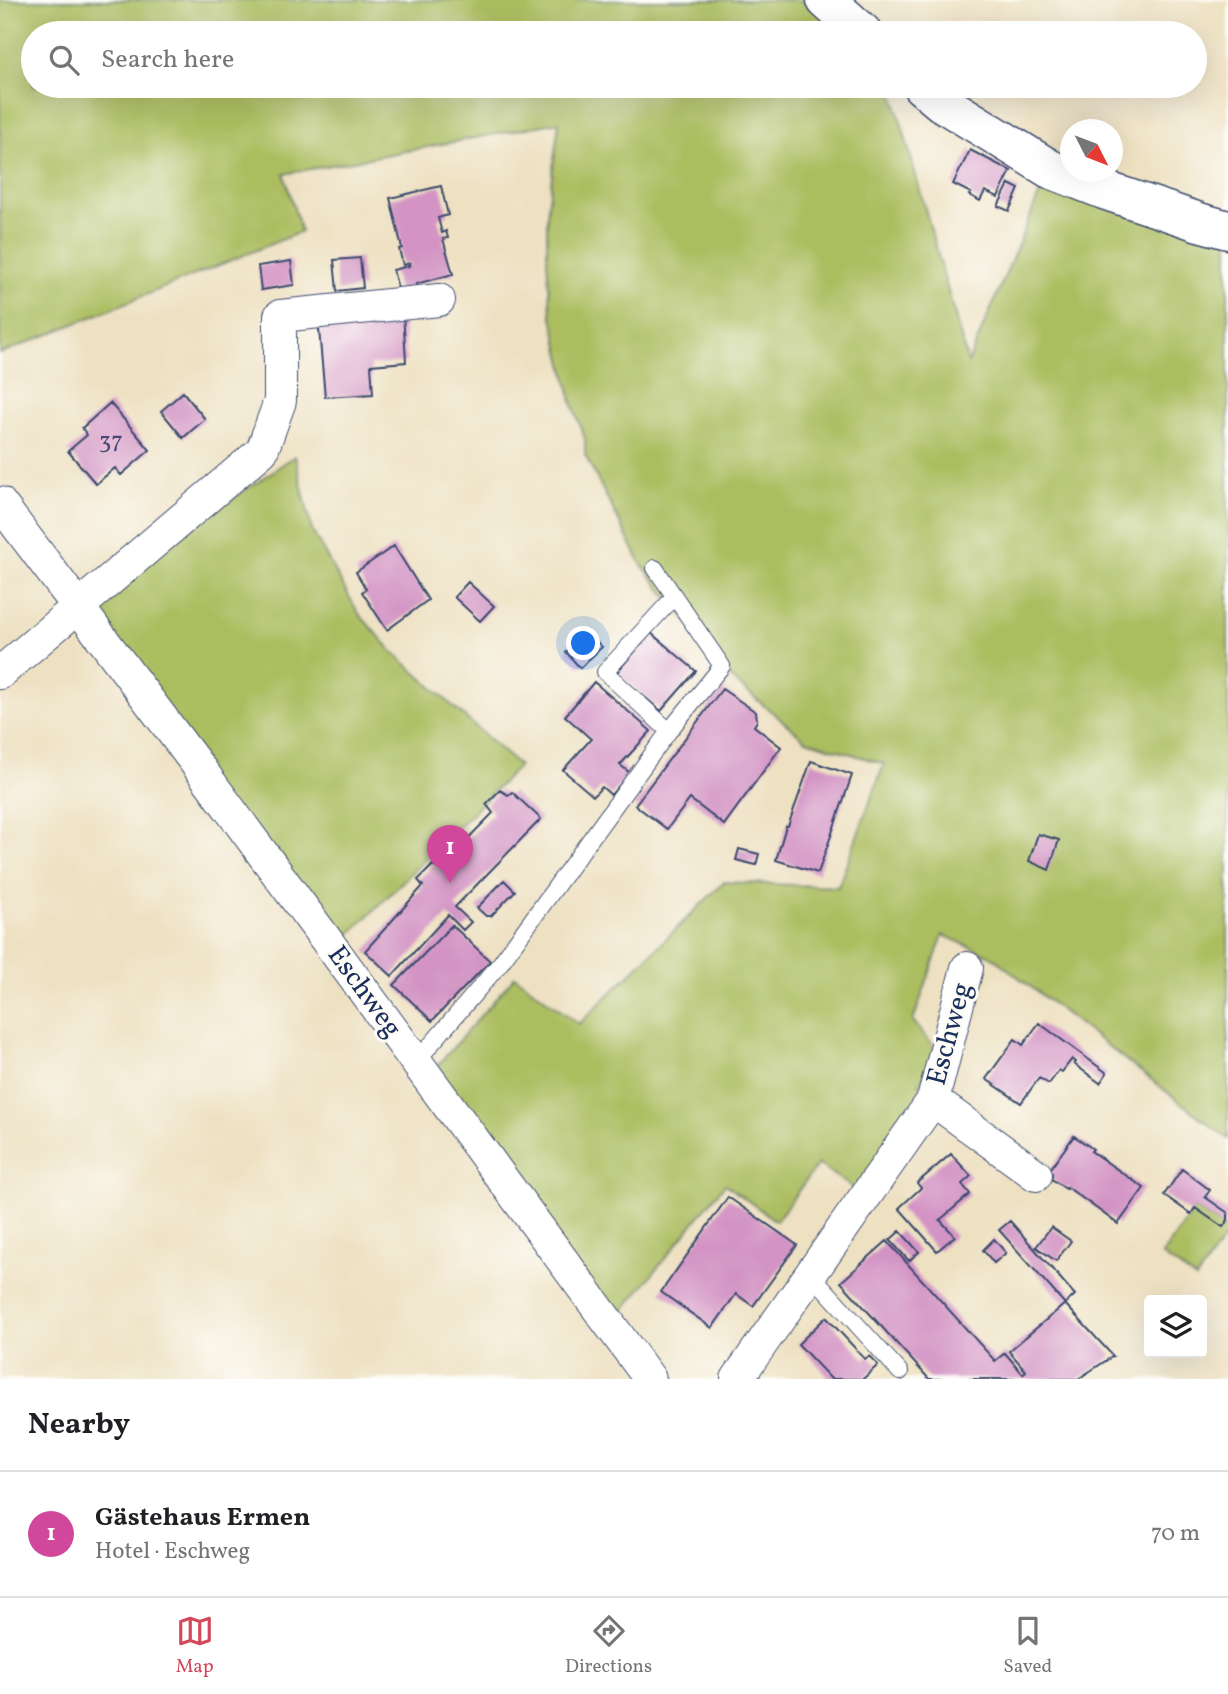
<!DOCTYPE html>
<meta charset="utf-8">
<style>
body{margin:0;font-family:Vollkorn,serif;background:#f6f6f6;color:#202124}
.controls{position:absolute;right:21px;bottom:21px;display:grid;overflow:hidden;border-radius:7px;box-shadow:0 7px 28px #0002}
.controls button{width:63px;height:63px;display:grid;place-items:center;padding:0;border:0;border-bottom:2px solid #e0e0e0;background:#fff;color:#202124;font:35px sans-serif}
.compass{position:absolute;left:1060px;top:119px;width:63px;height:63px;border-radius:50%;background:#fff;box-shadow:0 7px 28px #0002;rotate:132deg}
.you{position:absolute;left:584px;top:644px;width:24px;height:24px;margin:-18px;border:5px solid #fff;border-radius:50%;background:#1a73e8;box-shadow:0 0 0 10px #1a73e833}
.badge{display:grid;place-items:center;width:46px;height:46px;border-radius:50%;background:#d1495b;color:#fff;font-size:23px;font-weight:700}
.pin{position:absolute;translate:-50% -58px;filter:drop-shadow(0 2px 4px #0008)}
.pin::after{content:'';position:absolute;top:37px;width:24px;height:21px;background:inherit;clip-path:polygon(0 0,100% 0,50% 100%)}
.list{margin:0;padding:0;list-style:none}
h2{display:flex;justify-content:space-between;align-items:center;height:91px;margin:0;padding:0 28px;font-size:30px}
h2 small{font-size:23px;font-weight:400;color:#757577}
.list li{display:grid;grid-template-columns:46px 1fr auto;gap:21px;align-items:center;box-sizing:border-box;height:126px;padding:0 28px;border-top:2px solid #e0e0e0}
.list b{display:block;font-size:26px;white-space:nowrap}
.list p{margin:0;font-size:23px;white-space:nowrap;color:#757577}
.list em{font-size:23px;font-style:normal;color:#757577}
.icon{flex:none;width:38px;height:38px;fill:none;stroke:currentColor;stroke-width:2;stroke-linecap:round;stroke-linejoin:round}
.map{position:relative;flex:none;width:1228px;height:1379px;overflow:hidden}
.search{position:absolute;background:#fff;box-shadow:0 7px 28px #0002;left:21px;right:21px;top:21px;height:77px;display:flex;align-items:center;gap:18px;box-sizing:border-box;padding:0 24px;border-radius:38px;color:#757577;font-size:26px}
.sheet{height:217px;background:#fff}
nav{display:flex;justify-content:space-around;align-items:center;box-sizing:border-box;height:98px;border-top:2px solid #e0e0e0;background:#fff;font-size:19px;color:#757577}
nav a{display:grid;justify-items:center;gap:4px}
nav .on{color:#d1495b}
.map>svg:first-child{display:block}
.green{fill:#acbd61;stroke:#647660;stroke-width:2}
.building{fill:#d394c5}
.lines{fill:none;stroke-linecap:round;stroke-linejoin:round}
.service-casing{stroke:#3b4a6d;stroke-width:18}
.minor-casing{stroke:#3b4a6d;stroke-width:34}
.tertiary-casing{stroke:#3b4a6d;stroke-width:41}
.service{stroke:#fff;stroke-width:16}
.minor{stroke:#fff;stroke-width:32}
.tertiary{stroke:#fff;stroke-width:38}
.labels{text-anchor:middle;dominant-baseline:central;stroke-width:6;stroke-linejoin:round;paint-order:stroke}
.number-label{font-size:24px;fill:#494878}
.street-label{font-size:28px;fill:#1b2f5e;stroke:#fdfcf7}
</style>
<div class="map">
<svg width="1228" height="1379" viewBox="0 0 1228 1379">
<rect width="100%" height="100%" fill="#fdfcf7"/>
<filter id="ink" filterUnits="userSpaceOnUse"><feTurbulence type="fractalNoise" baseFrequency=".0143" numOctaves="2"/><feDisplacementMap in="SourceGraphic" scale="14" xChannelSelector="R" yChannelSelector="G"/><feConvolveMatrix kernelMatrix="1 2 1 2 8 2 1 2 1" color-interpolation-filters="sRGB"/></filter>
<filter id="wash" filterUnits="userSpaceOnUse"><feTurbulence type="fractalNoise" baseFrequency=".00686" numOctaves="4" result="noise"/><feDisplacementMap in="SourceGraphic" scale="28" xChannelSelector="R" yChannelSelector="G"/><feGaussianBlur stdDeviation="1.57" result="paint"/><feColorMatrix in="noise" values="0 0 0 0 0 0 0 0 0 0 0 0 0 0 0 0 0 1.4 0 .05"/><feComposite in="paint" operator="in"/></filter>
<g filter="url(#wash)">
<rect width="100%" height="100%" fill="#eee1c2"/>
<path class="green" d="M0 0H826L863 33H33V86H891L968 363 1050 169 1228 230V1139L991 956 943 935 913 1021 940 1054 919 1084 929 1090 854 1189 818 1164 776 1221 725 1184 609 1328 431 1073 515 976 579 1024 724 882 838 887 884 764 806 740 733 680 641 564 585 455V439L572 402 551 313 547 261V214L559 122 284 174 301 232 0 354Z
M295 456 312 531 359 614 393 652 519 766 334 950 78 605Z
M1195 1208 1228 1231V1233L1196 1279 1162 1255Z"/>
<g id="blocks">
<path class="building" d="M970 150 1011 171 998 197 985 191 980 201 969 195 971 193 953 184Z
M1009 184 1019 189 1009 211 998 206Z
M441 186 448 215 438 218 442 233 446 231 448 238 443 239 453 274 416 284 417 289 399 292 393 270 409 266 410 263 403 265 399 249 402 248 390 198Z
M360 258 363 288 337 291 334 260Z
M291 261 294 285 261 290 258 266Z
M403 312 406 362 371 365 373 394 325 397 318 318Z
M183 392 205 419 183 438 161 411Z
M110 403 150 450 121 475 115 468 96 484 68 451 87 435 82 428Z
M394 546 428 600 387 630 362 592 366 589 356 572Z
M468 582 494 606 480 621 454 597Z
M587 632 602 647 580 668 566 652Z
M651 633 696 671 661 711 616 673Z
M594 682 651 731 620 765 630 773 611 795 602 787 593 796 563 770 591 739 565 716Z
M722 689 756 712 757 721 754 726 781 747 724 825 690 799 667 829 635 805Z
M811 761 852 775 818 873 776 860 786 826H788Z
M500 790 508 795 512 792 541 819 455 907 471 922 463 930 448 915 392 976 365 951 423 886 418 880 433 865 439 868 493 813 486 804Z
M1038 834 1059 840 1049 870 1029 861Z
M739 849 759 854 756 865 736 860Z
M504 880 515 891 491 916H486L477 908Z
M452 925 490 961 432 1021 394 985Z
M1039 1023 1107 1073 1100 1083 1074 1064 1076 1062 1072 1059 1062 1072 1059 1070 1049 1084 1039 1078 1021 1103 986 1079 1015 1039 1023 1045Z
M1074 1136 1093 1149 1091 1151 1144 1188 1118 1224 1067 1187 1066 1189 1046 1175Z
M951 1154 971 1176 962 1184 970 1194 940 1220 955 1236 937 1251 899 1208 921 1188 917 1183Z
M1182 1169 1210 1190 1205 1197 1228 1213V1220L1223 1227 1195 1208 1191 1214 1164 1195Z
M728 1197 797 1245 753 1306 736 1294 712 1328 661 1292Z
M1010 1221 1075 1295 1065 1304 999 1230Z
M1051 1227 1071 1241 1056 1261 1036 1247Z
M900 1231 919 1252 909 1261 890 1240Z
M994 1239 1006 1253 994 1263 983 1250Z
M887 1241 995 1361 1005 1353 1023 1374 1026 1371 1009 1351 1065 1304 1113 1356 1078 1379H929L841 1282Z
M826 1317 865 1359 869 1356 878 1365 863 1379H831L798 1344Z"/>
</g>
</g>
<g filter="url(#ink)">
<use href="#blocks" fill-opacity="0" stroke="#3b4a6d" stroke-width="2"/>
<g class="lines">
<g class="service-casing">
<path id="service" d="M669 731 605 672 674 597
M416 1062 499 965 669 731 722 666 655 568
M811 1274 900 1372"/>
</g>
<g class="minor-casing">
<path id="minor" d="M0 503 195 762 650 1379
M0 673 262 451 280 401V316L439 300
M933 1100 1036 1175
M737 1379 933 1100 967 968"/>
</g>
<g class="tertiary-casing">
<path id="tertiary" d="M826 0 863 33
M922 86 941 102 1050 169 1104 190 1199 222 1228 230"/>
</g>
<use href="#service" class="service"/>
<use href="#minor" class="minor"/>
<use href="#tertiary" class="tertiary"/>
</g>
</g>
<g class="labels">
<g class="number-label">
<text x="111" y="442">37</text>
</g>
<g class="street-label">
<text transform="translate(364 992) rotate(54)">Eschweg</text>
<text transform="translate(950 1034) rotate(-75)">Eschweg</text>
</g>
</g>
</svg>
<div class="controls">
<button><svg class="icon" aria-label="layers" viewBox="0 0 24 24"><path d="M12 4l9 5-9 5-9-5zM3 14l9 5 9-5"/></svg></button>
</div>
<svg class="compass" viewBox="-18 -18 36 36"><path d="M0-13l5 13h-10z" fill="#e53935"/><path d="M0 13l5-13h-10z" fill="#757577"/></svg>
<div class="you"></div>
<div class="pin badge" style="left:450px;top:883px;background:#d1479c">1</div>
<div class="search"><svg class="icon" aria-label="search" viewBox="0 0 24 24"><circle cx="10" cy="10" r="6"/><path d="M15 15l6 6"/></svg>Search here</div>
</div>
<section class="sheet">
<h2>Nearby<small></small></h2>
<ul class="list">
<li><span class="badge" style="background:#d1479c">1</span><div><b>Gästehaus Ermen</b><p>Hotel · Eschweg</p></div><em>70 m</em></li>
</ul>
</section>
<nav>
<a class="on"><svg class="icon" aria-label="map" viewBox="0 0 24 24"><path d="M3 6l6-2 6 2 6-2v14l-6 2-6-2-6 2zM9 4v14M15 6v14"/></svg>Map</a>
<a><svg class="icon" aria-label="directions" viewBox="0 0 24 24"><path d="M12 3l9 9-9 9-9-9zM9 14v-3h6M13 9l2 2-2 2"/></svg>Directions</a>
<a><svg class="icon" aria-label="saved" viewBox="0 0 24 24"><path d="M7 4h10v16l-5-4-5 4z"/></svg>Saved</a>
</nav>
